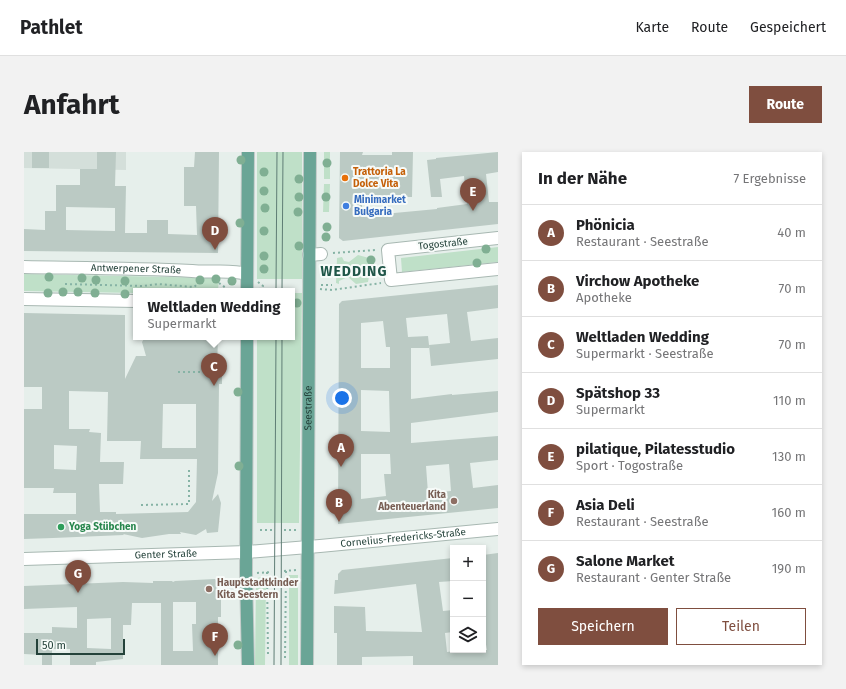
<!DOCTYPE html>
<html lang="de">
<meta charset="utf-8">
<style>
body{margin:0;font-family:"Fira Sans",sans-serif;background:#f2f2f2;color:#202124}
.controls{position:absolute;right:12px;bottom:12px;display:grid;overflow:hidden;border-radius:0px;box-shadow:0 2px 6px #0003}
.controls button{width:36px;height:36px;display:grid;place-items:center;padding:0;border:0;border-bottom:1px solid #e0e0e0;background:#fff;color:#202124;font:20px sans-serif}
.scale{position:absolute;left:12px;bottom:10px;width:89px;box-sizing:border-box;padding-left:4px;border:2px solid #24423a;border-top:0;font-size:11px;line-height:14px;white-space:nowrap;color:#24423a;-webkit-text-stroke:3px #f7fbf9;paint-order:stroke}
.you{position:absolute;left:318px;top:246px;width:14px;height:14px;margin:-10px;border:3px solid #fff;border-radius:50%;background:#1a73e8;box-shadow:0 0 0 6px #1a73e833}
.badge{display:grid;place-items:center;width:26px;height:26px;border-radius:50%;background:#7f4e3f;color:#fff;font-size:13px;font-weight:700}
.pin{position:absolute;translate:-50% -33px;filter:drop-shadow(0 1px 2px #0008)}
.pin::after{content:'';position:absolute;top:21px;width:14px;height:12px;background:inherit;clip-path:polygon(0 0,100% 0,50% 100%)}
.popup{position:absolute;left:109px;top:136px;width:162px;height:52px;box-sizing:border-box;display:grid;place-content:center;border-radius:0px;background:#fff;filter:drop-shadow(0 1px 3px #0005);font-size:13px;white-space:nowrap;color:#757577}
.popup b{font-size:15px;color:#202124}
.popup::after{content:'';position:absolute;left:50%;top:100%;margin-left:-8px;border:8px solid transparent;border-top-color:#fff}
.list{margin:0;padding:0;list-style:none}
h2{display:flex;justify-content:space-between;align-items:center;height:52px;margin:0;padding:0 16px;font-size:17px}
h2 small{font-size:13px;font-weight:400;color:#757577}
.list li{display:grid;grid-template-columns:26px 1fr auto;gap:12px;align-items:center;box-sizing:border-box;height:56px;padding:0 16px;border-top:1px solid #e0e0e0}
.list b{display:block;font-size:15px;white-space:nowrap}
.list p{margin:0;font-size:13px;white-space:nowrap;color:#757577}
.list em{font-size:13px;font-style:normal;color:#757577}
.actions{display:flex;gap:8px;padding:12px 16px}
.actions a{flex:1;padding:9px 0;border:1px solid #7f4e3f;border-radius:0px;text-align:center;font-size:14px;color:#7f4e3f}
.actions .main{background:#7f4e3f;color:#fff}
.icon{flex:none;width:22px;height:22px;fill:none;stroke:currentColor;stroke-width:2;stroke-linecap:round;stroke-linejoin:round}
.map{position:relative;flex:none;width:474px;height:513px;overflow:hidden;border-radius:0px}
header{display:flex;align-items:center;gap:24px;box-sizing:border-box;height:56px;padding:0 20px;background:#fff;border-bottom:1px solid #e0e0e0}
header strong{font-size:19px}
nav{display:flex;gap:22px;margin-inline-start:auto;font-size:14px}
.intro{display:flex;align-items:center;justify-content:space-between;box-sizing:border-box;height:96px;padding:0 24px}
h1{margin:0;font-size:28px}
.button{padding:10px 18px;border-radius:0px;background:#7f4e3f;color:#fff;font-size:14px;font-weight:700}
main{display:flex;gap:24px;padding:0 24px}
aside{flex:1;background:#fff;border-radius:0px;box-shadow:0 2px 6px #0003}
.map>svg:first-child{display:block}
.built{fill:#d4dfda}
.green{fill:#bfe0c8}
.building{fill:#bbcac4;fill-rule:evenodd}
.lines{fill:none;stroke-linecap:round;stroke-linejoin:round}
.minor-casing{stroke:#a8b8b2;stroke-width:14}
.major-casing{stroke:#c2cac8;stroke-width:14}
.path{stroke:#86b3a5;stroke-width:2;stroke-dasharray:2 3;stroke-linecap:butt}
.minor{stroke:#fff;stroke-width:12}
.major{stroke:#6aa596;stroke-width:12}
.tram{stroke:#5f7d75;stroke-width:1}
.tree{fill:#80af93}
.food-dot{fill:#e8710a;stroke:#f7fbf9;stroke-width:1.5}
.shop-dot{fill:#3f7fe0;stroke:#f7fbf9;stroke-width:1.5}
.education-dot{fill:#8d6e63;stroke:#f7fbf9;stroke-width:1.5}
.leisure-dot{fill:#2e9e5b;stroke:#f7fbf9;stroke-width:1.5}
.labels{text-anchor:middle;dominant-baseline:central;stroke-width:4;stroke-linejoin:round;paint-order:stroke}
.food-label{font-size:10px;font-weight:bold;fill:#c56008;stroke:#f7fbf9;text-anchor:start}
.shop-label{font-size:10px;font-weight:bold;fill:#366cbe;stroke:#f7fbf9;text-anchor:start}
.street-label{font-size:10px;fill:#24423a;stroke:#f7fbf9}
.education-label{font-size:10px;font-weight:bold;fill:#785e54;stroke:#f7fbf9;text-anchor:end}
.leisure-label{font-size:10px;font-weight:bold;fill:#27864d;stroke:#f7fbf9;text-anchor:start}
.district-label{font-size:14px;font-weight:bold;letter-spacing:1px;fill:#1f5548;stroke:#f7fbf9}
</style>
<header>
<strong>Pathlet</strong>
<nav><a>Karte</a><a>Route</a><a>Gespeichert</a></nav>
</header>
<div class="intro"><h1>Anfahrt</h1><a class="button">Route</a></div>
<main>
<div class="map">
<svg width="474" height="513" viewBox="0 0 474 513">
<rect width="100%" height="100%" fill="#e6efeb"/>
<path class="built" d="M0 0H102V18L0 16Z"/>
<path class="green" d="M233 0H278V127H233Z
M300 0H306V27H300Z
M300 32H306L305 60H299Z
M474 95V110L378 120 377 106Z
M334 103 345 106 347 112 344 130 332 132 324 125 315 129V132L312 131 313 106 318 105 320 109 325 110Z
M0 122 195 126 194 139H112V141L0 139Z
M268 141H278L275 371H233V185H268Z
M265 423H274V513H265Z
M239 425 242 427 241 513H231L232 429 233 426Z"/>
<path class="building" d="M8 0H25V16H8Z
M73 0H92L91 34H102L101 81H123V68H144V82L173 83 172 54H160V15H170L171 0H195L194 101 0 99V77L21 78V59H32V33H56V17H73ZM42 55 91 56V79L42 78Z
M316 0H339L338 3H368V0H389L388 45H338V64L413 57V56L443 52 440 24 416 27 418 45H407L403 8 412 7V6L474 0V20L462 22 465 50H474V72L319 89 315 86Z
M474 133V156L443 160 447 189 474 186V207L407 214 405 193V196H387V247L428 242V243L474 239V260L387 271V291L474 284V308L446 311 449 336 474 333V356L314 372 315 152 318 149ZM423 162 426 191 405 193 404 184 384 185 382 166ZM359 169 362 195H366V216H337V171ZM337 238 365 239 366 280 337 279ZM337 302H366L367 322H360L362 344 337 347ZM425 312 427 339 404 341 402 314Z
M0 161 101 163V227L112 204H122L118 190 121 185H194L193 217H195V222H198V232H195L194 321 188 349 194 342 197 351 194 380 183 381 182 377 172 383 156 380 157 382H145L118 386 99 382 100 383 29 386 0 387V362H52V341H29L30 336H0V257H18V235H0ZM45 239 84 240 83 289H117L116 307H173L172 350 164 360 92 362V360H76L75 332H99L100 310H76L77 281 65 280 66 277H45ZM139 252H172V296H138ZM30 293 53 294 52 318 30 317Z
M474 401V513H389V504L338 505V513H313V481H310V454L341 455 342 479 398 480 392 432 310 442 311 428H314V422L318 418 429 406V429L415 430 419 459 429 458V480L421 481 423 500 437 498H463L459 476V403Z
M191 427 194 430V438H197V465H194V513H137V451H108L107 473H99V507L72 510V513H46V497H28V513H18V503L0 502V481H28V475L53 476V455L0 457V434L99 430 129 431V429H148L149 430 151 429ZM149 450H172V472H168L169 499H149ZM87 466V497L63 496V467Z"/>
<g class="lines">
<g class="minor-casing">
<g id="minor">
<path d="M474 86 364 98 367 128 474 117"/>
<path d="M285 103 297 102"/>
<path id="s1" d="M0 115C56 116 112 116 168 119 187 121 205 117 223 122"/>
<path d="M0 147 112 149"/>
<path id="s2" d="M0 407 223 400 296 394 474 377"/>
</g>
</g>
<g class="major-casing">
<g id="major">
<path d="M223 139 224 0"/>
<path d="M223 185 222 421 224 513"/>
<path id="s3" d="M283 513 286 0"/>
</g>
</g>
<path class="path" d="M309 101 352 98
M234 130 239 134 234 139
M195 131 202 136
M41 132 118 134 134 132 170 135 175 131
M297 133H308
M296 137 308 138 357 131
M154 220H178
M117 353 165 352V315
M236 378H248
M260 378H273
M260 419 272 418
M243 420 244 503
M233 421 248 420
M261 506 262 419"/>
<use href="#minor" class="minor"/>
<use href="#major" class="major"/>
<path class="tram" d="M252 139 253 0
M258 139 259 0
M250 513 252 185
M257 513 258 185"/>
</g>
<g class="tree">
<circle cx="217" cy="8" r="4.5"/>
<circle cx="303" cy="11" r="4.5"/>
<circle cx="240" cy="20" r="4.5"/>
<circle cx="275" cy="27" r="4.5"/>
<circle cx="240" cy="39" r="4.5"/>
<circle cx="275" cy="45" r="4.5"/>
<circle cx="302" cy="45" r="4.5"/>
<circle cx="241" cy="56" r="4.5"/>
<circle cx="274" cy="60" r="4.5"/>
<circle cx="216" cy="71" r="4.5"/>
<circle cx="303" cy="75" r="4.5"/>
<circle cx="240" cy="79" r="4.5"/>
<circle cx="302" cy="85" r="4.5"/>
<circle cx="275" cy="94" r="4.5"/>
<circle cx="462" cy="97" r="4.5"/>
<circle cx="240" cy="104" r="4.5"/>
<circle cx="347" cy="108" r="4.5"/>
<circle cx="453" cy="111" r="4.5"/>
<circle cx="240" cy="117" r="4.5"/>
<circle cx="25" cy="125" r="4.5"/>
<circle cx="58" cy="126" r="4.5"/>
<circle cx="192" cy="127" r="4.5"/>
<circle cx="72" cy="128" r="4.5"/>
<circle cx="176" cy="128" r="4.5"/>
<circle cx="101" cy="129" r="4.5"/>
<circle cx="208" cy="129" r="4.5"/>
<circle cx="39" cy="140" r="4.5"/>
<circle cx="54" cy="140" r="4.5"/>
<circle cx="24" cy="141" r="4.5"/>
<circle cx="71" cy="141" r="4.5"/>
<circle cx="101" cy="142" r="4.5"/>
<circle cx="273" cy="151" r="4.5"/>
<circle cx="214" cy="240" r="4.5"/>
<circle cx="215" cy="314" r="4.5"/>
<circle cx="214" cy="493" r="4.5"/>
</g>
<circle class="food-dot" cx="321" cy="26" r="4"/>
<circle class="shop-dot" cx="322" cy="54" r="4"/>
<g class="education-dot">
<circle cx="430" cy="349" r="4"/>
<circle cx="185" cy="437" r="4"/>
</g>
<circle class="leisure-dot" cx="37" cy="375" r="4"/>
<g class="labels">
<g class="food-label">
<text x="329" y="20">Trattoria La<tspan x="329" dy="12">Dolce Vita</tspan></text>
</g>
<g class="shop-label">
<text x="330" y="48">Minimarket<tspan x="330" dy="12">Bulgaria</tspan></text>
</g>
<g class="street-label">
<text transform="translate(419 92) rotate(-6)">Togostraße</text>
<text stroke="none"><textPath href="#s1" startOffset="112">Antwerpener Straße</textPath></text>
<text stroke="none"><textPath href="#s3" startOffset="257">Seestraße</textPath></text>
<text stroke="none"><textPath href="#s2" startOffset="380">Cornelius-Fredericks-Straße</textPath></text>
<text stroke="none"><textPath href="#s2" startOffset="142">Genter Straße</textPath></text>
</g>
<g class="education-label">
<text x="422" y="343">Kita<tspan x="422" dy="12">Abenteuerland</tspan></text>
<text x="193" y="431" text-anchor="start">Hauptstadtkinder<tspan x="193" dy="12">Kita Seestern</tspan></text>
</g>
<g class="leisure-label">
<text x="45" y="375">Yoga Stübchen</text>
</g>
<g class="district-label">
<text x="330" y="119">WEDDING</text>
</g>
</g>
</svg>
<div class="controls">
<button>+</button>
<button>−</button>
<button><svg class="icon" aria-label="layers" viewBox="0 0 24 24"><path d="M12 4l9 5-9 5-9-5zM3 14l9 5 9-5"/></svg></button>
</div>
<div class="scale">50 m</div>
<div class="you"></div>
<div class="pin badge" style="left:317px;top:315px">A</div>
<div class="pin badge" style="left:315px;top:370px">B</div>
<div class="pin badge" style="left:190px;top:234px">C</div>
<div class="popup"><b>Weltladen Wedding</b>Supermarkt</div>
<div class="pin badge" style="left:191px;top:98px">D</div>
<div class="pin badge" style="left:449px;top:59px">E</div>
<div class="pin badge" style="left:191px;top:504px">F</div>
<div class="pin badge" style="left:54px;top:441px">G</div>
</div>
<aside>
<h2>In der Nähe<small>7 Ergebnisse</small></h2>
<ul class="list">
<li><span class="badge">A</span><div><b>Phönicia</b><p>Restaurant · Seestraße</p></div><em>40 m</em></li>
<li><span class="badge">B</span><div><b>Virchow Apotheke</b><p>Apotheke</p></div><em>70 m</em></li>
<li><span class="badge">C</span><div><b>Weltladen Wedding</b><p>Supermarkt · Seestraße</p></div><em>70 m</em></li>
<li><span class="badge">D</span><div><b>Spätshop 33</b><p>Supermarkt</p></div><em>110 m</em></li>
<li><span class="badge">E</span><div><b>pilatique, Pilatesstudio</b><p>Sport · Togostraße</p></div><em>130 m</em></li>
<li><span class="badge">F</span><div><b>Asia Deli</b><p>Restaurant · Seestraße</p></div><em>160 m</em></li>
<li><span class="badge">G</span><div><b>Salone Market</b><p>Restaurant · Genter Straße</p></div><em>190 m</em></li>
</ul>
<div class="actions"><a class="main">Speichern</a><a>Teilen</a></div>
</aside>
</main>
